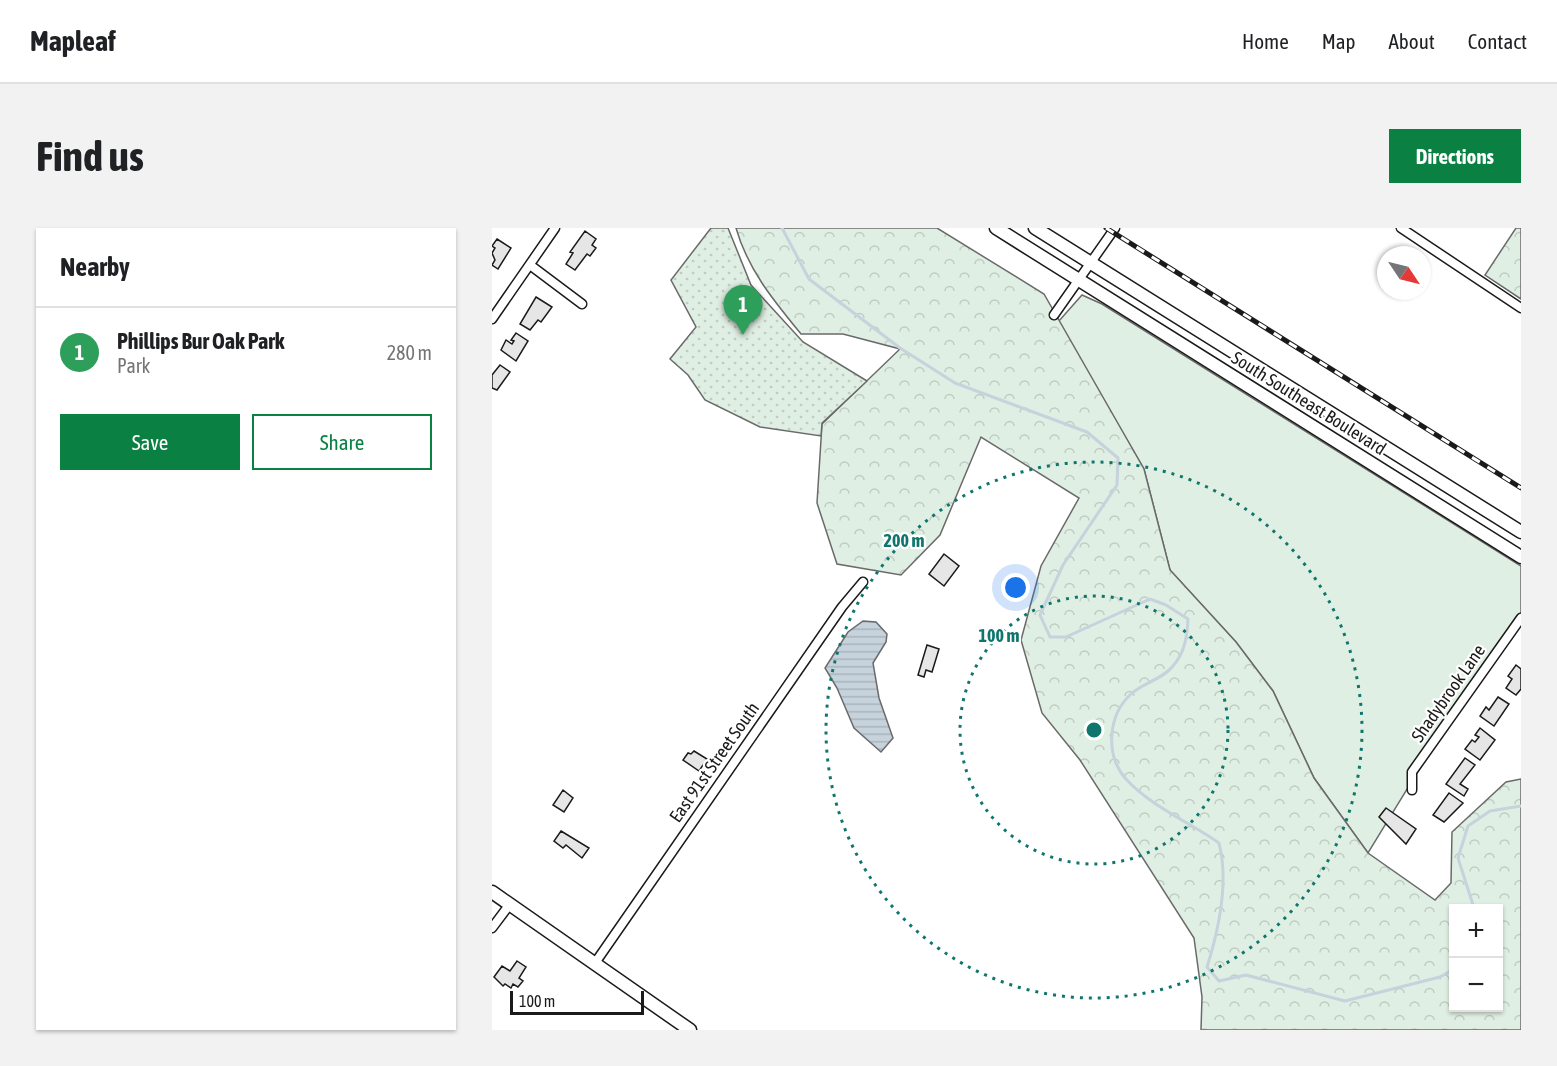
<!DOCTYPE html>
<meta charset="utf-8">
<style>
body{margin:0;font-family:"Asap Condensed",sans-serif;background:#f2f2f2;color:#202124}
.controls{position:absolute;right:18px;bottom:18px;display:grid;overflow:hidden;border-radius:0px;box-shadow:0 2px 4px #0004}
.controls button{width:54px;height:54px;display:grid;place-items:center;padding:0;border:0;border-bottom:2px solid #e0e0e0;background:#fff;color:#202124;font:30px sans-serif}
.compass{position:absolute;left:885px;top:18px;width:54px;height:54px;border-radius:50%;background:#fff;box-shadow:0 2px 4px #0004;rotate:125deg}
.scale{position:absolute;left:18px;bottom:15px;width:134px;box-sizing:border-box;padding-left:6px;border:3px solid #1a1a1a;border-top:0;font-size:16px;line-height:21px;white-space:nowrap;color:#1a1a1a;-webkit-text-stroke:4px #fff;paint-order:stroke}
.you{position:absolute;left:524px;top:360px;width:21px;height:21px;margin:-15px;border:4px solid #fff;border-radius:50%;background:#1a73e8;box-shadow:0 0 0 9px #1a73e833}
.badge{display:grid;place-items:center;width:39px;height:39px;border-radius:50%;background:#0b8043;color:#fff;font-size:20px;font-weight:700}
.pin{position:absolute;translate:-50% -50px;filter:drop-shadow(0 2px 3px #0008)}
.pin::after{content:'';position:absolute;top:32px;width:21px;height:18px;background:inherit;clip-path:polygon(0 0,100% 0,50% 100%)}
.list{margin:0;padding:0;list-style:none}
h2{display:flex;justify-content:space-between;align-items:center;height:78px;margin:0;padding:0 24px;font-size:26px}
h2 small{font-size:20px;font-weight:400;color:#757577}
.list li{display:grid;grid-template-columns:39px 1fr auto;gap:18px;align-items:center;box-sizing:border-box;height:90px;padding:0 24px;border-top:2px solid #e0e0e0}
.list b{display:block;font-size:22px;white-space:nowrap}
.list p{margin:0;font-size:20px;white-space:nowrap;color:#757577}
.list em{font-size:20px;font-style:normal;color:#757577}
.actions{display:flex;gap:12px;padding:18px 24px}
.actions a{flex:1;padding:14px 0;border:2px solid #0b8043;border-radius:0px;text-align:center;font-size:21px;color:#0b8043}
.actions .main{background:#0b8043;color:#fff}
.map{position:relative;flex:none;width:1029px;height:802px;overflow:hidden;border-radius:0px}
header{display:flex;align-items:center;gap:36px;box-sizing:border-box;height:84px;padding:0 30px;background:#fff;border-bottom:2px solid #e0e0e0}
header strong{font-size:28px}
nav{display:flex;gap:33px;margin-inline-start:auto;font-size:21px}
.intro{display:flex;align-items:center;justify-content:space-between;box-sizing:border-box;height:144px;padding:0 36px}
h1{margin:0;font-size:42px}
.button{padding:15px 27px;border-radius:0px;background:#0b8043;color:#fff;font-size:21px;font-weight:700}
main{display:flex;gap:36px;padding:0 36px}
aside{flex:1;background:#fff;border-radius:0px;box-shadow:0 2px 4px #0004}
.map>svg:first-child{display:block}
.grass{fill:#e0efe3;stroke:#6a6a6a;stroke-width:1.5}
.forest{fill:url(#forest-crowns);stroke:#6a6a6a;stroke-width:1.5;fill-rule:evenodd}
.park{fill:url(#park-dots);stroke:#6a6a6a;stroke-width:1.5}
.water{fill:url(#water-rules);stroke:#6a6a6a;stroke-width:1.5}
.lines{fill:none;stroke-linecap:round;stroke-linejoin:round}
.stream{stroke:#c6d2dc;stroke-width:3}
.building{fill:#e6e6e6;stroke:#1a1a1a;stroke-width:1.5}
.street-casing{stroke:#1a1a1a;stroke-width:11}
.secondary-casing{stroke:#1a1a1a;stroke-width:15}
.primary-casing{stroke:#1a1a1a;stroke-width:15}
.street{stroke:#fff;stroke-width:8}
.secondary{stroke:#fff;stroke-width:12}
.primary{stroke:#fff;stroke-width:12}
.rail-casing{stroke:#1a1a1a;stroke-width:5}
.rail{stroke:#fff;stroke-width:3;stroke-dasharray:9;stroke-linecap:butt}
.ring{fill:none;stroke:#0f766e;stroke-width:3;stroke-dasharray:3 6}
.labels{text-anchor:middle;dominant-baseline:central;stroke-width:4.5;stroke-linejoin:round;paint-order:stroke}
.street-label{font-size:18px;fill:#1a1a1a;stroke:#fff}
.centre{fill:#0f766e;stroke:#fff;stroke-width:3}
.ring-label{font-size:18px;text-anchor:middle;font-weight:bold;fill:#0f766e;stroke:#fff;stroke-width:4.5;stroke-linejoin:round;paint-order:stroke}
</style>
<header>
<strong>Mapleaf</strong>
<nav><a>Home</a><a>Map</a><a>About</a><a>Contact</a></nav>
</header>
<div class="intro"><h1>Find us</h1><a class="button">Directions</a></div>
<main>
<aside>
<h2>Nearby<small></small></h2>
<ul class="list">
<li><span class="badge" style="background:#2e9e5b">1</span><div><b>Phillips Bur Oak Park</b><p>Park</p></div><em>280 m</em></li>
</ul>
<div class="actions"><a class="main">Save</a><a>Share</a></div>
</aside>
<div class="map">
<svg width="1029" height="802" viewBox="0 0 1029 802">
<defs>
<pattern id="forest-crowns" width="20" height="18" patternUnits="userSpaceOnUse" patternTransform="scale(1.5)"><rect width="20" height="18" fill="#e0efe3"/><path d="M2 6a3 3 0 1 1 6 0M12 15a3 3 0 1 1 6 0" fill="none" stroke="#c0ccc2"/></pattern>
<pattern id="park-dots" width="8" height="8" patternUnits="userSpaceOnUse" patternTransform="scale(1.5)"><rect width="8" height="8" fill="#e0efe3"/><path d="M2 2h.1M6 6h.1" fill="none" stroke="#c0ccc2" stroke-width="1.8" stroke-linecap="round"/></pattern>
<pattern id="water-rules" width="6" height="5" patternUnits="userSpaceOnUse" patternTransform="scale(1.5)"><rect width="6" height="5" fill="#c6d2dc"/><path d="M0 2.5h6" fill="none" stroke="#aab4bc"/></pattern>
</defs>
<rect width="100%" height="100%" fill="#fff"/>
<path class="grass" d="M590 67 610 76 1029 338V390L961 486 876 625 822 550 781 463 744 414 678 342 652 241 566 94Z"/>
<path class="forest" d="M244 0H445L552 66 652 241 678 342 744 414 781 463 822 550 876 625 943 672 959 655 960 604 1014 554 1029 551V802H709L710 769 702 710 588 532 550 485 529 412 549 338 587 270 489 209 448 307 409 347 345 336 325 275 330 196 408 121 351 106H309C282 73 256 42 244 0ZM962 680H1006V780H962Z
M1024 0H1029V71L993 47Z"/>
<path class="park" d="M219 0H236L259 57 311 114 375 153 330 195 329 208 268 199 213 172 196 147 178 131 204 99 179 52Z"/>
<path class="water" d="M371 393 384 394 395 406 394 414 381 435 387 470 401 510 389 524 362 500 345 460 333 440 356 404Z"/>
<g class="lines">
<path class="stream" d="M290 0 317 51 408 120 463 155 595 204 626 230 625 257 571 337 548 387 558 409H574L658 371 674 377 696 391C695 409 693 424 681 438 671 451 651 455 639 466 616 487 613 526 633 550 658 578 697 594 727 615 737 654 727 701 715 739L727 753 754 747 853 773 948 749 962 741
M982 680 966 630 976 598 998 583 1029 578"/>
</g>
<path class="building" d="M93 3 104 11 100 17 104 20 98 28 95 26 83 42 74 36 81 25 78 24Z
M5 11 19 20 6 41 0 37 3 32 0 25 3 20 0 18Z
M44 69 60 79 49 94 46 92 38 102 28 96Z
M24 105 36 113 24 133 9 122 14 112 20 116 22 113 19 112Z
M8 137 18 144 5 162 0 160V147Z
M452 326 467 338 452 358 437 346Z
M435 417 447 421 440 444 434 442 432 449 426 447Z
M1024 437 1029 441V461L1024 467 1014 460 1020 451 1016 448Z
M1006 469 1017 476 1002 498 988 488 994 479 997 482Z
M988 500 1003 512 988 532 973 521 980 512 983 514 987 509 983 507Z
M202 523 215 531 207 543 191 532 196 525 199 526Z
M973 530 983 537 968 556 976 561 972 568 954 556Z
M71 562 81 570 72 584 61 577Z
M957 565 971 575 952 594 941 587Z
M894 580 924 601 914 616 887 589Z
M69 603 97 620 90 630 74 617 71 620 62 613Z
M25 733 34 739 27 750 31 753 26 759 21 756 19 760 13 756 11 758 2 749 10 738 18 743Z"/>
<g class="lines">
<g class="street-casing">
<path id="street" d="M909 0 1029 80
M38 37 90 76
M562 87 623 0
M0 91 63 0
M920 562V544L1029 390
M0 700 18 676
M103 735 350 379 371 354"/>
</g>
<g class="secondary-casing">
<path id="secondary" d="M0 664 198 802"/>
</g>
<g class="primary-casing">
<path id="primary" d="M504 0 1029 329
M543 0 1029 304"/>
</g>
<use href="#street" class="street"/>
<use href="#secondary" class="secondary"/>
<use href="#primary" class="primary"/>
<g class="rail-casing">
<path id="rail" d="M614 0 1029 260"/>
</g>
<use href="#rail" class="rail"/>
</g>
<g class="ring">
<circle cx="602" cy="502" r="134"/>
<circle cx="602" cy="502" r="268"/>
</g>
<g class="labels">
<g class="street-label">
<text transform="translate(817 175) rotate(32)">South Southeast Boulevard</text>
<text transform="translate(956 465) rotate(-55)">Shadybrook Lane</text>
<text transform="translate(222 534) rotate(-55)">East 91st Street South</text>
</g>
</g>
<circle cx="602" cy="502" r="9" class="centre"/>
<g class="ring-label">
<text x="412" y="319">200 m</text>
<text x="507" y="414">100 m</text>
</g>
</svg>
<div class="controls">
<button>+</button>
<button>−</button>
</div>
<svg class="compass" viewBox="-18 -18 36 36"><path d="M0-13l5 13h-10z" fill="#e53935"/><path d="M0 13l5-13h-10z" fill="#757577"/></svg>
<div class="scale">100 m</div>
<div class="you"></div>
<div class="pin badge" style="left:251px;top:107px;background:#2e9e5b">1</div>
</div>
</main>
